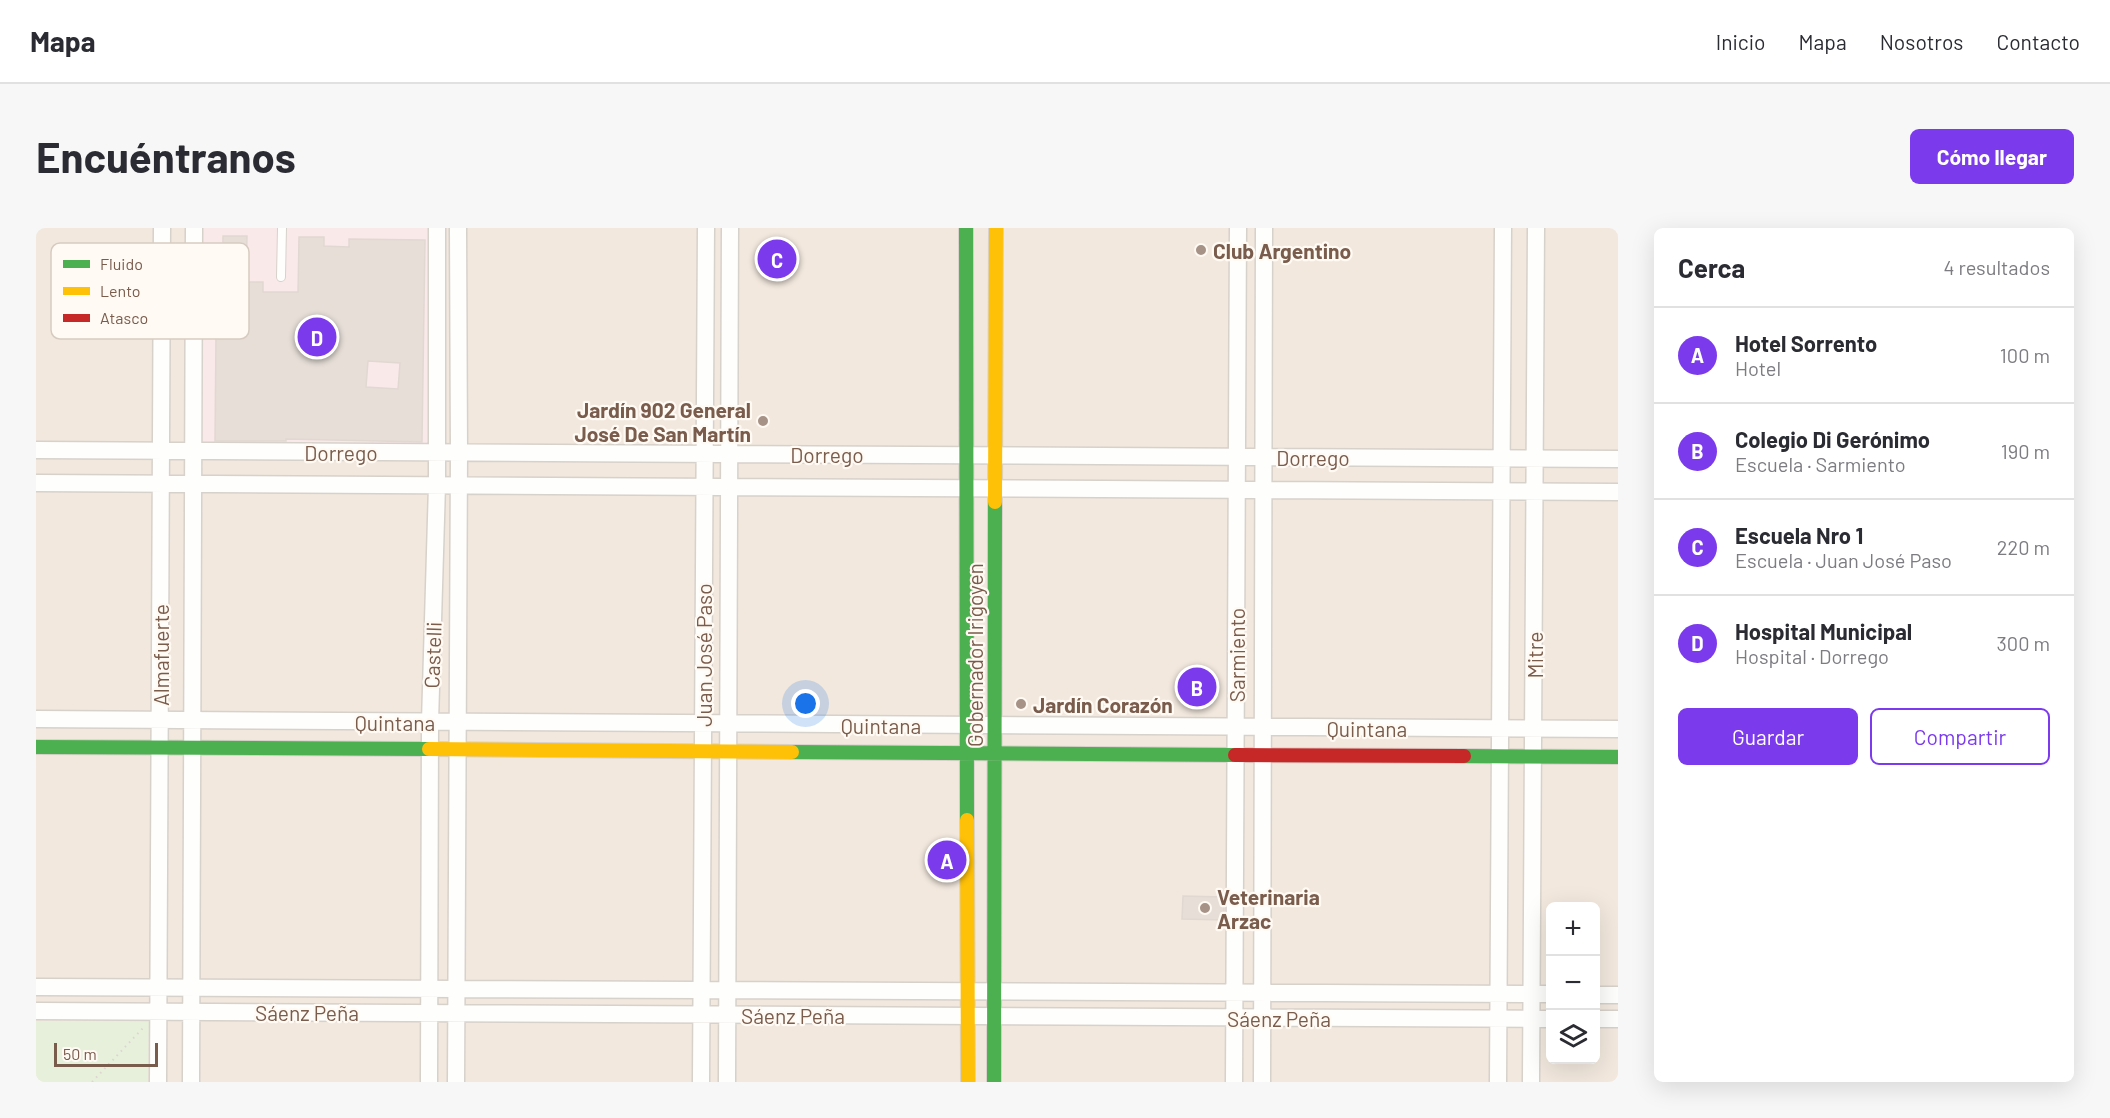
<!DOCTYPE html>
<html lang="es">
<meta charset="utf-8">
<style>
body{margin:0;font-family:Barlow,sans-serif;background:#f7f7f7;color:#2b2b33}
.controls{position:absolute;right:18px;bottom:18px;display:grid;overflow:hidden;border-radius:9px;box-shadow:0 6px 24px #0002}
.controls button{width:54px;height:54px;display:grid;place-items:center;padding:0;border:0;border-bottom:2px solid #e1e1e2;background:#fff;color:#2b2b33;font:30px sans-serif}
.scale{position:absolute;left:18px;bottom:15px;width:104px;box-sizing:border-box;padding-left:6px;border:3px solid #7a5c4d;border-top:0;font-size:16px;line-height:21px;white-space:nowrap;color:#7a5c4d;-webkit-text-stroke:4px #fffaf3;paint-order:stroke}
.you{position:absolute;left:770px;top:476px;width:21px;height:21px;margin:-15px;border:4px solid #fff;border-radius:50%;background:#1a73e8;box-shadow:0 0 0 9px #1a73e833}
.badge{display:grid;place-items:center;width:39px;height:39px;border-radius:50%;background:#7c3aed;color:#fff;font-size:20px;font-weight:700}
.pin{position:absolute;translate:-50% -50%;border:3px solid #fff;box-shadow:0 2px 6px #0006}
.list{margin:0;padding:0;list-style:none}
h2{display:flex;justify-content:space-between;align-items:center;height:78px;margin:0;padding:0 24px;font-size:26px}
h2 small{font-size:20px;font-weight:400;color:#7c7c81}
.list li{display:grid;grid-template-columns:39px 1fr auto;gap:18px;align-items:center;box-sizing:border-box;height:96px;padding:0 24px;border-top:2px solid #e1e1e2}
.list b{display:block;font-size:22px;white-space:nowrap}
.list p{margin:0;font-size:20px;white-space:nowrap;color:#7c7c81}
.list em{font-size:20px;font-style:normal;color:#7c7c81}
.actions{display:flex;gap:12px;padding:18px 24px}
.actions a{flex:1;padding:14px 0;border:2px solid #7c3aed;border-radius:9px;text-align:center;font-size:21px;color:#7c3aed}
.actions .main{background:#7c3aed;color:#fff}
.icon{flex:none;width:33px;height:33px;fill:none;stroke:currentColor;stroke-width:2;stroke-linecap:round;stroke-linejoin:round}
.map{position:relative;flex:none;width:1582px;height:854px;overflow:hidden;border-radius:9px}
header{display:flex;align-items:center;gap:36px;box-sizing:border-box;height:84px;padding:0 30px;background:#fff;border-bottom:2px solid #e1e1e2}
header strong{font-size:28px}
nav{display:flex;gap:33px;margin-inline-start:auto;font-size:21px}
.intro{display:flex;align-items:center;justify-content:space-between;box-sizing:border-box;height:144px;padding:0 36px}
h1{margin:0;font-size:42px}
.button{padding:15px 27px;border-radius:9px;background:#7c3aed;color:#fff;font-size:21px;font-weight:700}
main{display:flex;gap:36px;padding:0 36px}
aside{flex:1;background:#fff;border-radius:9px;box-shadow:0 6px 24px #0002}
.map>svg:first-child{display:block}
.residential{fill:#f2e8de;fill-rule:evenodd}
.medical{fill:#fae9e9}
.green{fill:#e7f0db}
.building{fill:#e6ded7;stroke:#e2d8d2;stroke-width:1.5;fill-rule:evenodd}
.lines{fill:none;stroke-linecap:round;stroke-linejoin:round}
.lane-casing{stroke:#d7d1cb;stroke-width:10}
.street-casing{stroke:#d7d1cb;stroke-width:19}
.fast-casing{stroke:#d9d2cb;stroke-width:16}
.slow-casing{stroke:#d9d2cb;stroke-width:16}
.jam-casing{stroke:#d9d2cb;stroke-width:16}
.path{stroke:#dcd5d0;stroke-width:2;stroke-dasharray:1.5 4.5;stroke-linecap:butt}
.lane{stroke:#fefefd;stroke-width:8}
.street{stroke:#fefefd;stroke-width:16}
.fast{stroke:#4caf50;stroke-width:14}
.slow{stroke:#ffc107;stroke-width:14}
.jam{stroke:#c62828;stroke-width:14}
.poi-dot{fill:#a69286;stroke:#fffaf3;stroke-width:2}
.labels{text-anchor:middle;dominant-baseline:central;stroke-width:4.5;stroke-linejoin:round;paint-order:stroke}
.poi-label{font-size:21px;font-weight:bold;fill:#7a5c4d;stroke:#fffaf3;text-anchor:start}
.street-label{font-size:21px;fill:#7a5c4d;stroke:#fffaf3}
.key{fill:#fffaf3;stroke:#d7cbc1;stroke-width:1.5}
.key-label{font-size:16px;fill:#7a5c4d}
</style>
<header>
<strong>Mapa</strong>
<nav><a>Inicio</a><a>Mapa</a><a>Nosotros</a><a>Contacto</a></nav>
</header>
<div class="intro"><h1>Encuéntranos</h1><a class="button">Cómo llegar</a></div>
<main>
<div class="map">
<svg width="1582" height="854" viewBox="0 0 1582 854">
<rect width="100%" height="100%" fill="#f9f5f0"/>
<path class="residential" d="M0 0H1582V854H0ZM1514 678H1560V832H1514Z"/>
<path class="medical" d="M167 0H395V217L166 219Z"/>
<path class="green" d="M0 793 113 794 112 854H0Z"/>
<path class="building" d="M187 8H211L210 54H227V64H262L263 9H288V18L313 19V11L389 12 386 214 250 211V213H179L180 105H203L204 83H183V71H186ZM332 133 364 135 362 161 330 159Z
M1147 668 1188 669V692L1146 691Z"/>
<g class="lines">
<g class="lane-casing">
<path id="lane" d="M245 49 246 0"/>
</g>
<g class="street-casing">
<path id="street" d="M0 222 1582 231
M0 255 1582 264
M0 491 1582 501
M0 759 1514 766
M1560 767H1582
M0 783 1514 791
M1560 791H1582
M122 854 126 0
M155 854 158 0
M393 854 394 494 401 257V0
M420 854 423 224 422 0
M665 854 670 0
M691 854 694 0
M1198 854 1202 0
M1226 854 1228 0
M1462 854 1467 0
M1495 854 1500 0"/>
</g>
<g class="fast-casing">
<path id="fast" d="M930 0 931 592
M0 519 393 521
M756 524 1199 527
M1428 528 1582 529
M958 854 959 274"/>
</g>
<g class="slow-casing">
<path id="slow" d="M959 274 960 0
M393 521 756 524
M931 592 932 854"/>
</g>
<g class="jam-casing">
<path id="jam" d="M1199 527 1428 528"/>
</g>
<path class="path" d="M56 854 107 800"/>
<use href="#lane" class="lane"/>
<use href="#street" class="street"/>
<use href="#fast" class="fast"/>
<use href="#slow" class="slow"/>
<use href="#jam" class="jam"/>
</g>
<g class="poi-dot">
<circle cx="1165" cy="22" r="6"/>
<circle cx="727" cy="193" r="6"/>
<circle cx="985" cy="476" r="6"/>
<circle cx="1169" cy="680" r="6"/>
</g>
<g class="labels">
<g class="poi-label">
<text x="1177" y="22">Club Argentino</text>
<text x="715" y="181" text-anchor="end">Jardín 902 General<tspan x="715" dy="24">José De San Martín</tspan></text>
<text x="997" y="476">Jardín Corazón</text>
<text x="1181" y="668">Veterinaria<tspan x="1181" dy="24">Arzac</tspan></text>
</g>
<g class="street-label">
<text x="305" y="224">Dorrego</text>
<text x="791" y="226">Dorrego</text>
<text x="1277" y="229">Dorrego</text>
<text transform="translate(124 427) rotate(-90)">Almafuerte</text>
<text transform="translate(396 427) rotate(-88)">Castelli</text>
<text transform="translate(667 427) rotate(-90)">Juan José Paso</text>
<text transform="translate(938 427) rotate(-90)">Gobernador Irigoyen</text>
<text transform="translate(1200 427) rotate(-90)">Sarmiento</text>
<text transform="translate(1498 427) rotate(-90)">Mitre</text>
<text x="359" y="494">Quintana</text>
<text x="845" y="497">Quintana</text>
<text x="1331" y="500">Quintana</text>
<text x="271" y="784">Sáenz Peña</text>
<text x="757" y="787">Sáenz Peña</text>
<text x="1243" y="790">Sáenz Peña</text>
</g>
</g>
<rect x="15" y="15" width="198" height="96" rx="9" class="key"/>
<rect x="27" y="32" width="27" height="8" fill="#4caf50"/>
<rect x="27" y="59" width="27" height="8" fill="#ffc107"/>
<rect x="27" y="86" width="27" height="8" fill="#c62828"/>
<g class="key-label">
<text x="64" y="42">Fluido</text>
<text x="64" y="69">Lento</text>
<text x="64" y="96">Atasco</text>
</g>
</svg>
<div class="controls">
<button>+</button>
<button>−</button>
<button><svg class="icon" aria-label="layers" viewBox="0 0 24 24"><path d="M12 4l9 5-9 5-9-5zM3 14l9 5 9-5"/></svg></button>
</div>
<div class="scale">50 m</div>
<div class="you"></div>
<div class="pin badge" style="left:911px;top:632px">A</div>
<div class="pin badge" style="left:1161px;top:459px">B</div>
<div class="pin badge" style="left:741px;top:31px">C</div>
<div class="pin badge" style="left:281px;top:109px">D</div>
</div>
<aside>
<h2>Cerca<small>4 resultados</small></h2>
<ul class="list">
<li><span class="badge">A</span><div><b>Hotel Sorrento</b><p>Hotel</p></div><em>100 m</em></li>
<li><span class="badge">B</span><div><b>Colegio Di Gerónimo</b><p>Escuela · Sarmiento</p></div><em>190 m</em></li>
<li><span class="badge">C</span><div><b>Escuela Nro 1</b><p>Escuela · Juan José Paso</p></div><em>220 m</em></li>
<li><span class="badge">D</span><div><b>Hospital Municipal</b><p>Hospital · Dorrego</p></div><em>300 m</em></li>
</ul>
<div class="actions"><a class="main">Guardar</a><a>Compartir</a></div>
</aside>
</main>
